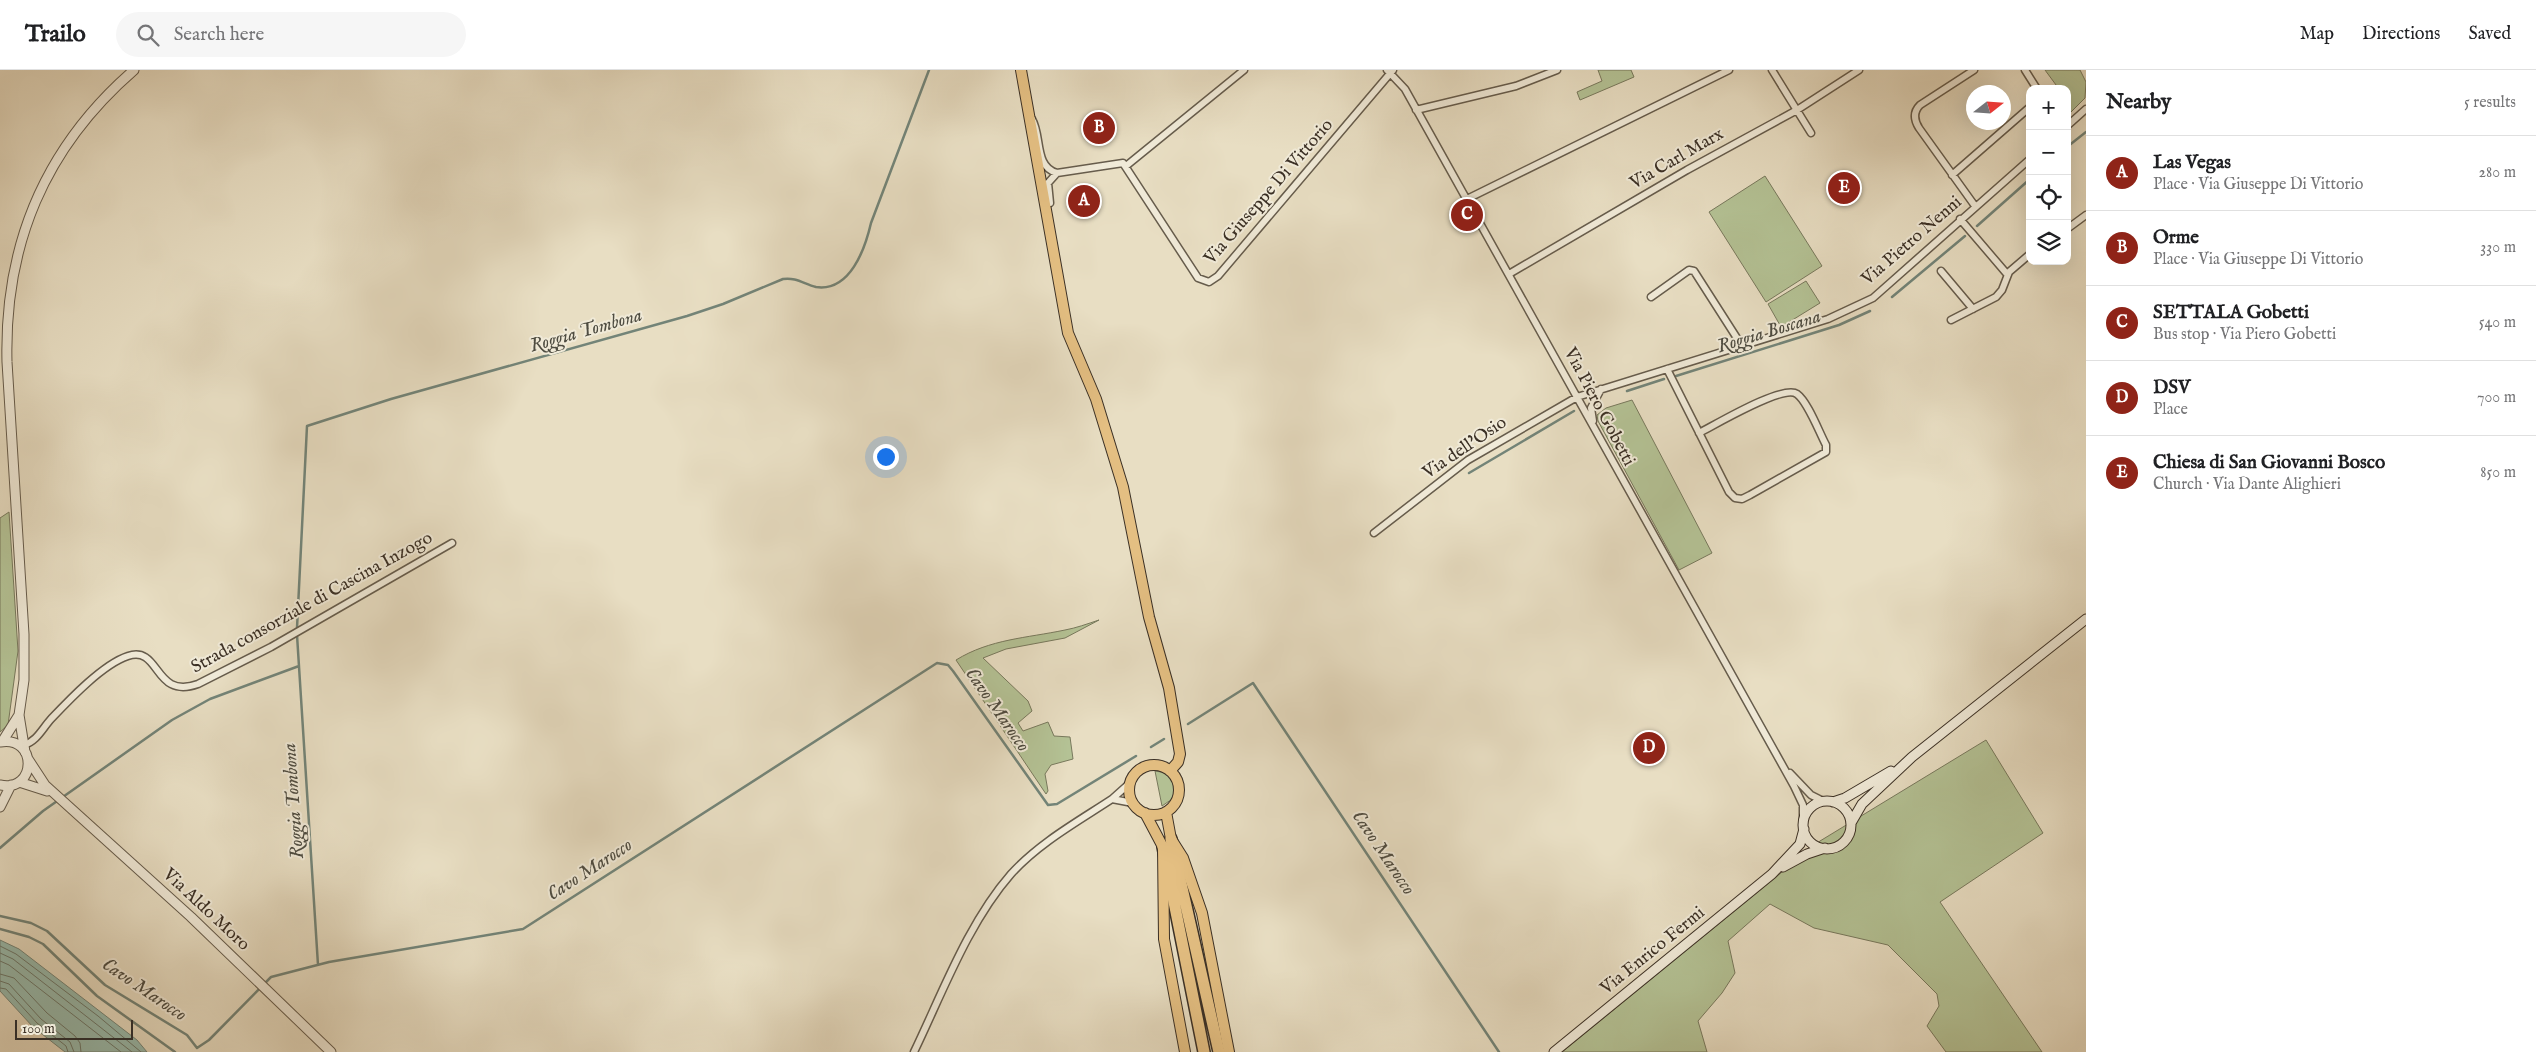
<!DOCTYPE html>
<meta charset="utf-8">
<style>
body{margin:0;font-family:"IM FELL English",serif;background:#f6f6f6;color:#202124}
.controls{position:absolute;right:15px;top:15px;display:grid;overflow:hidden;border-radius:10px;box-shadow:0 5px 20px #0002}
.controls button{width:45px;height:45px;display:grid;place-items:center;padding:0;border:0;border-bottom:1px solid #e0e0e0;background:#fff;color:#202124;font:25px sans-serif}
.compass{position:absolute;left:1966px;top:15px;width:45px;height:45px;border-radius:50%;background:#fff;box-shadow:0 5px 20px #0002;rotate:73deg}
.scale{position:absolute;left:15px;bottom:12px;width:118px;box-sizing:border-box;padding-left:5px;border:2px solid #3b3025;border-top:0;font-size:14px;line-height:18px;white-space:nowrap;color:#3b3025;-webkit-text-stroke:4px #f0ead8;paint-order:stroke}
.you{position:absolute;left:885px;top:386px;width:18px;height:18px;margin:-12px;border:4px solid #fff;border-radius:50%;background:#1a73e8;box-shadow:0 0 0 8px #1a73e833}
.badge{display:grid;place-items:center;width:32px;height:32px;border-radius:50%;background:#8f2418;color:#fff;font-size:16px;font-weight:700}
.pin{position:absolute;translate:-50% -50%;border:2px solid #fff;box-shadow:0 1px 5px #0006}
.list{margin:0;padding:0;list-style:none}
h2{display:flex;justify-content:space-between;align-items:center;height:65px;margin:0;padding:0 20px;font-size:21px}
h2 small{font-size:16px;font-weight:400;color:#757577}
.list li{display:grid;grid-template-columns:32px 1fr auto;gap:15px;align-items:center;box-sizing:border-box;height:75px;padding:0 20px;border-top:1px solid #e0e0e0}
.list b{display:block;font-size:19px;white-space:nowrap}
.list p{margin:0;font-size:16px;white-space:nowrap;color:#757577}
.list em{font-size:16px;font-style:normal;color:#757577}
.icon{flex:none;width:28px;height:28px;fill:none;stroke:currentColor;stroke-width:2;stroke-linecap:round;stroke-linejoin:round}
.map{position:relative;flex:none;width:2086px;height:982px;overflow:hidden}
header{display:flex;align-items:center;gap:30px;box-sizing:border-box;height:70px;padding:0 25px;background:#fff;border-bottom:1px solid #e0e0e0}
header strong{font-size:24px}
nav{display:flex;gap:28px;margin-inline-start:auto;font-size:18px}
.search{width:350px;height:45px;background:#f6f6f6;display:flex;align-items:center;gap:12px;box-sizing:border-box;padding:0 18px;border-radius:28px;color:#757577;font-size:19px}
main{display:flex}
aside{flex:1;background:#fff}
.map>svg:first-child{display:block}
.green{fill:#b4c295;stroke:#78795d}
.water{fill:#98bcaf;stroke:#738478}
.lines{fill:none;stroke-linecap:round;stroke-linejoin:round}
.shore{stroke:#6a766a;stroke-width:1}
.stream{stroke:#738478;stroke-width:2.5}
.minor-casing{stroke:#665c4c;stroke-width:9}
.tertiary-casing{stroke:#665c4c;stroke-width:11}
.secondary-casing{stroke:#3b3025;stroke-width:11}
.primary-casing{stroke:#3b3025;stroke-width:12}
.trunk-casing{stroke:#3b3025;stroke-width:14}
.minor{stroke:#f0ead8;stroke-width:6}
.tertiary{stroke:#f0ead8;stroke-width:9}
.secondary{stroke:#f0ead8;stroke-width:9}
.primary{stroke:#e4bf82;stroke-width:10}
.trunk{stroke:#e4bf82;stroke-width:11}
.labels{text-anchor:middle;dominant-baseline:central;stroke-width:4;stroke-linejoin:round;paint-order:stroke}
.street-label{font-size:18px;fill:#3b3025;stroke:#f0ead8}
.water-label{font-size:19px;font-style:italic;fill:#4e4c41;stroke:#f0ead8}
</style>
<header>
<strong>Trailo</strong>
<div class="search"><svg class="icon" aria-label="search" viewBox="0 0 24 24"><circle cx="10" cy="10" r="6"/><path d="M15 15l6 6"/></svg>Search here</div>
<nav><a>Map</a><a>Directions</a><a>Saved</a></nav>
</header>
<main>
<div class="map">
<svg width="2086" height="982" viewBox="0 0 2086 982">
<rect width="100%" height="100%" fill="#e8dec3"/>
<filter id="stains"><feTurbulence type="fractalNoise" baseFrequency=".004" numOctaves="4"/><feColorMatrix values="0 0 0 0 .2 0 0 0 0 .09 0 0 0 0 .02 0 0 0 .5 -.17"/></filter>
<radialGradient id="worn" r=".72"><stop offset=".6" stop-color="#630" stop-opacity="0"/><stop offset="1" stop-color="#630" stop-opacity=".3"/></radialGradient>
<path class="green" d="M1598 0H1631L1634 7 1580 30 1577 22 1602 11Z
M2045 0H2080L2086 12 2085 28 2067 46V19H2059Z
M1765 106 1822 196 1766 232 1709 142Z
M1806 211 1820 233 1781 257 1768 234Z
M1632 330 1712 483 1679 500 1598 351 1597 345 1606 338Z
M9 442 18 581 8 655 0 662V448Z
M1099 550 1065 568 1006 579 983 588 1028 631 1032 641 1018 653 1023 661 1048 652 1054 666 1070 667 1073 689 1051 695 1045 704 1048 721 1046 724 956 590C990 569 1027 568 1065 560 1076 558 1087 554 1099 550Z
M1986 670 2043 763 1940 832 2042 982H1946L1927 956 1939 936 1937 924 1888 875 1814 858 1770 834 1728 871 1735 903 1722 923 1698 951 1707 982H1562L1820 771Z
M1155 701 1167 703 1175 712V727L1162 736Z"/>
<path class="water" d="M0 870 19 879 137 970 147 982H65L33 957 0 921Z"/>
<g class="lines">
<path class="shore" d="M0 876 16 884 98 946 141 982
M0 883 13 889 132 982
M0 891 9 895 121 982
M0 904 14 908 47 943 75 966 80 973 81 982
M0 911 9 914 41 949 70 972 74 982
M0 918 6 919 37 953 66 976 68 982"/>
<path class="stream" d="M2067 77 2086 62
M1977 156 2030 109
M1892 227 1965 166
M1676 306 1839 255 1870 241
M1627 321 1664 309
M1469 403 1574 341
M297 558 307 356 391 329 687 246 723 234 783 209C796 207 804 214 816 217 850 222 865 179 871 153L929 0
M297 565 318 895
M1188 654 1253 613 1499 982
M1151 677 1164 669
M0 778 43 741 172 650 210 629 299 596
M0 846 31 853 47 861 105 915 187 965 197 978 209 970 271 907 329 892 523 859 937 593 948 595 953 601 1048 735 1057 734 1136 686
M0 859 29 867 43 874 97 926 175 982"/>
<g class="minor-casing">
<path id="minor" d="M1387 0 1405 19 1794 716 1803 735V752
M1772 0 1811 63
M1974 0 1920 35C1913 42 1914 50 1919 58L1975 136
M2025 0 2037 19
M1416 40 1516 16 1557 0
M1032 49C1042 66 1034 97 1057 103
M2067 56 2086 39
M1126 96 1244 0
M1952 105 2030 37
M1467 129 1729 0
M1050 133 1048 113 1057 103 1123 93 1198 208 1209 212 1218 206 1393 0
M1960 149 2007 204
M2067 159 2086 145
M1941 201 1973 239
M1509 204 1687 100 1797 40 1859 0
M1651 227 1689 200 1694 201 1742 276
M1951 250 1996 227 2002 220 2009 202 2030 184
M1667 299 1729 422 1735 428 1742 429 1750 425 1826 382V375C1819 362 1808 332 1797 324 1783 314 1715 355 1699 363
M1593 351 1591 338 1601 319
M1374 463 1468 390 1577 327 1828 249 1873 228 2030 89
M24 675C37 671 42 659 51 649 69 630 103 594 128 586 161 575 153 630 198 614L271 577 452 473
M1790 703 1811 725 1823 731
M1131 712 1112 729 1133 733
M914 982C942 924 968 853 1011 804 1039 773 1077 752 1112 729"/>
</g>
<g class="tertiary-casing">
<path id="tertiary" d="M0 672C38 665 37 723 0 715
M2 672 19 645
M25 682 19 645 24 610V564L7 292C4 175 44 78 134 0
M28 689 45 715 191 847 331 982
M19 712 47 721
M0 737 11 715"/>
</g>
<g class="secondary-casing">
<path id="secondary" d="M1803 755a24 24 0 1 1 48 0a24 24 0 1 1-48 0Z
M1833 732 1845 728 1891 701
M1851 753 1862 734 1912 687 2086 549
M1783 797 1807 784 1825 778
M1554 982 1772 804 1800 774 1804 759"/>
</g>
<g class="primary-casing">
<path id="primary" d="M1021 0 1068 263 1096 329 1123 417 1149 547 1169 618 1180 684 1178 692 1170 701
M1129 720a25 25 0 1 1 50 0a25 25 0 1 1-50 0Z
M1166 742 1171 769 1183 788 1202 843 1229 982
M1145 743 1163 777 1164 869 1185 982"/>
</g>
<g class="trunk-casing">
<path id="trunk" d="M1171 769 1219 982
M1163 777 1204 982"/>
</g>
<use href="#minor" class="minor"/>
<use href="#tertiary" class="tertiary"/>
<use href="#secondary" class="secondary"/>
<use href="#primary" class="primary"/>
<use href="#trunk" class="trunk"/>
</g>
<g class="labels">
<g class="street-label">
<text transform="translate(1677 89) rotate(-30)">Via Carl Marx</text>
<text transform="translate(1269 122) rotate(-49)">Via Giuseppe Di Vittorio</text>
<text transform="translate(1912 171) rotate(-41)">Via Pietro Nenni</text>
<text transform="translate(1599 337) rotate(62)">Via Piero Gobetti</text>
<text transform="translate(1465 378) rotate(-34)">Via dell'Osio</text>
<text transform="translate(312 533) rotate(-29)">Strada consorziale di Cascina Inzogo</text>
<text transform="translate(206 840) rotate(43)">Via Aldo Moro</text>
<text transform="translate(1653 881) rotate(-39)">Via Enrico Fermi</text>
</g>
<g class="water-label">
<text transform="translate(586 261) rotate(-16)">Roggia Tombona</text>
<text transform="translate(1769 262) rotate(-17)">Roggia Boscana</text>
<text transform="translate(997 640) rotate(55)">Cavo Marocco</text>
<text transform="translate(294 731) rotate(-94)">Roggia Tombona</text>
<text transform="translate(1383 783) rotate(56)">Cavo Marocco</text>
<text transform="translate(590 800) rotate(-33)">Cavo Marocco</text>
<text transform="translate(144 920) rotate(34)">Cavo Marocco</text>
</g>
</g>
<rect width="100%" height="100%" filter="url(#stains)"/>
<rect width="100%" height="100%" fill="url(#worn)"/>
</svg>
<div class="controls">
<button>+</button>
<button>−</button>
<button><svg class="icon" aria-label="locate" viewBox="0 0 24 24"><circle cx="12" cy="12" r="6"/><path d="M12 2v4M12 18v4M2 12h4M18 12h4"/></svg></button>
<button><svg class="icon" aria-label="layers" viewBox="0 0 24 24"><path d="M12 4l9 5-9 5-9-5zM3 14l9 5 9-5"/></svg></button>
</div>
<svg class="compass" viewBox="-18 -18 36 36"><path d="M0-13l5 13h-10z" fill="#e53935"/><path d="M0 13l5-13h-10z" fill="#757577"/></svg>
<div class="scale">100 m</div>
<div class="you"></div>
<div class="pin badge" style="left:1084px;top:131px">A</div>
<div class="pin badge" style="left:1099px;top:58px">B</div>
<div class="pin badge" style="left:1467px;top:145px">C</div>
<div class="pin badge" style="left:1649px;top:678px">D</div>
<div class="pin badge" style="left:1844px;top:118px">E</div>
</div>
<aside>
<h2>Nearby<small>5 results</small></h2>
<ul class="list">
<li><span class="badge">A</span><div><b>Las Vegas</b><p>Place · Via Giuseppe Di Vittorio</p></div><em>280 m</em></li>
<li><span class="badge">B</span><div><b>Orme</b><p>Place · Via Giuseppe Di Vittorio</p></div><em>330 m</em></li>
<li><span class="badge">C</span><div><b>SETTALA Gobetti</b><p>Bus stop · Via Piero Gobetti</p></div><em>540 m</em></li>
<li><span class="badge">D</span><div><b>DSV</b><p>Place</p></div><em>700 m</em></li>
<li><span class="badge">E</span><div><b>Chiesa di San Giovanni Bosco</b><p>Church · Via Dante Alighieri</p></div><em>850 m</em></li>
</ul>
</aside>
</main>
